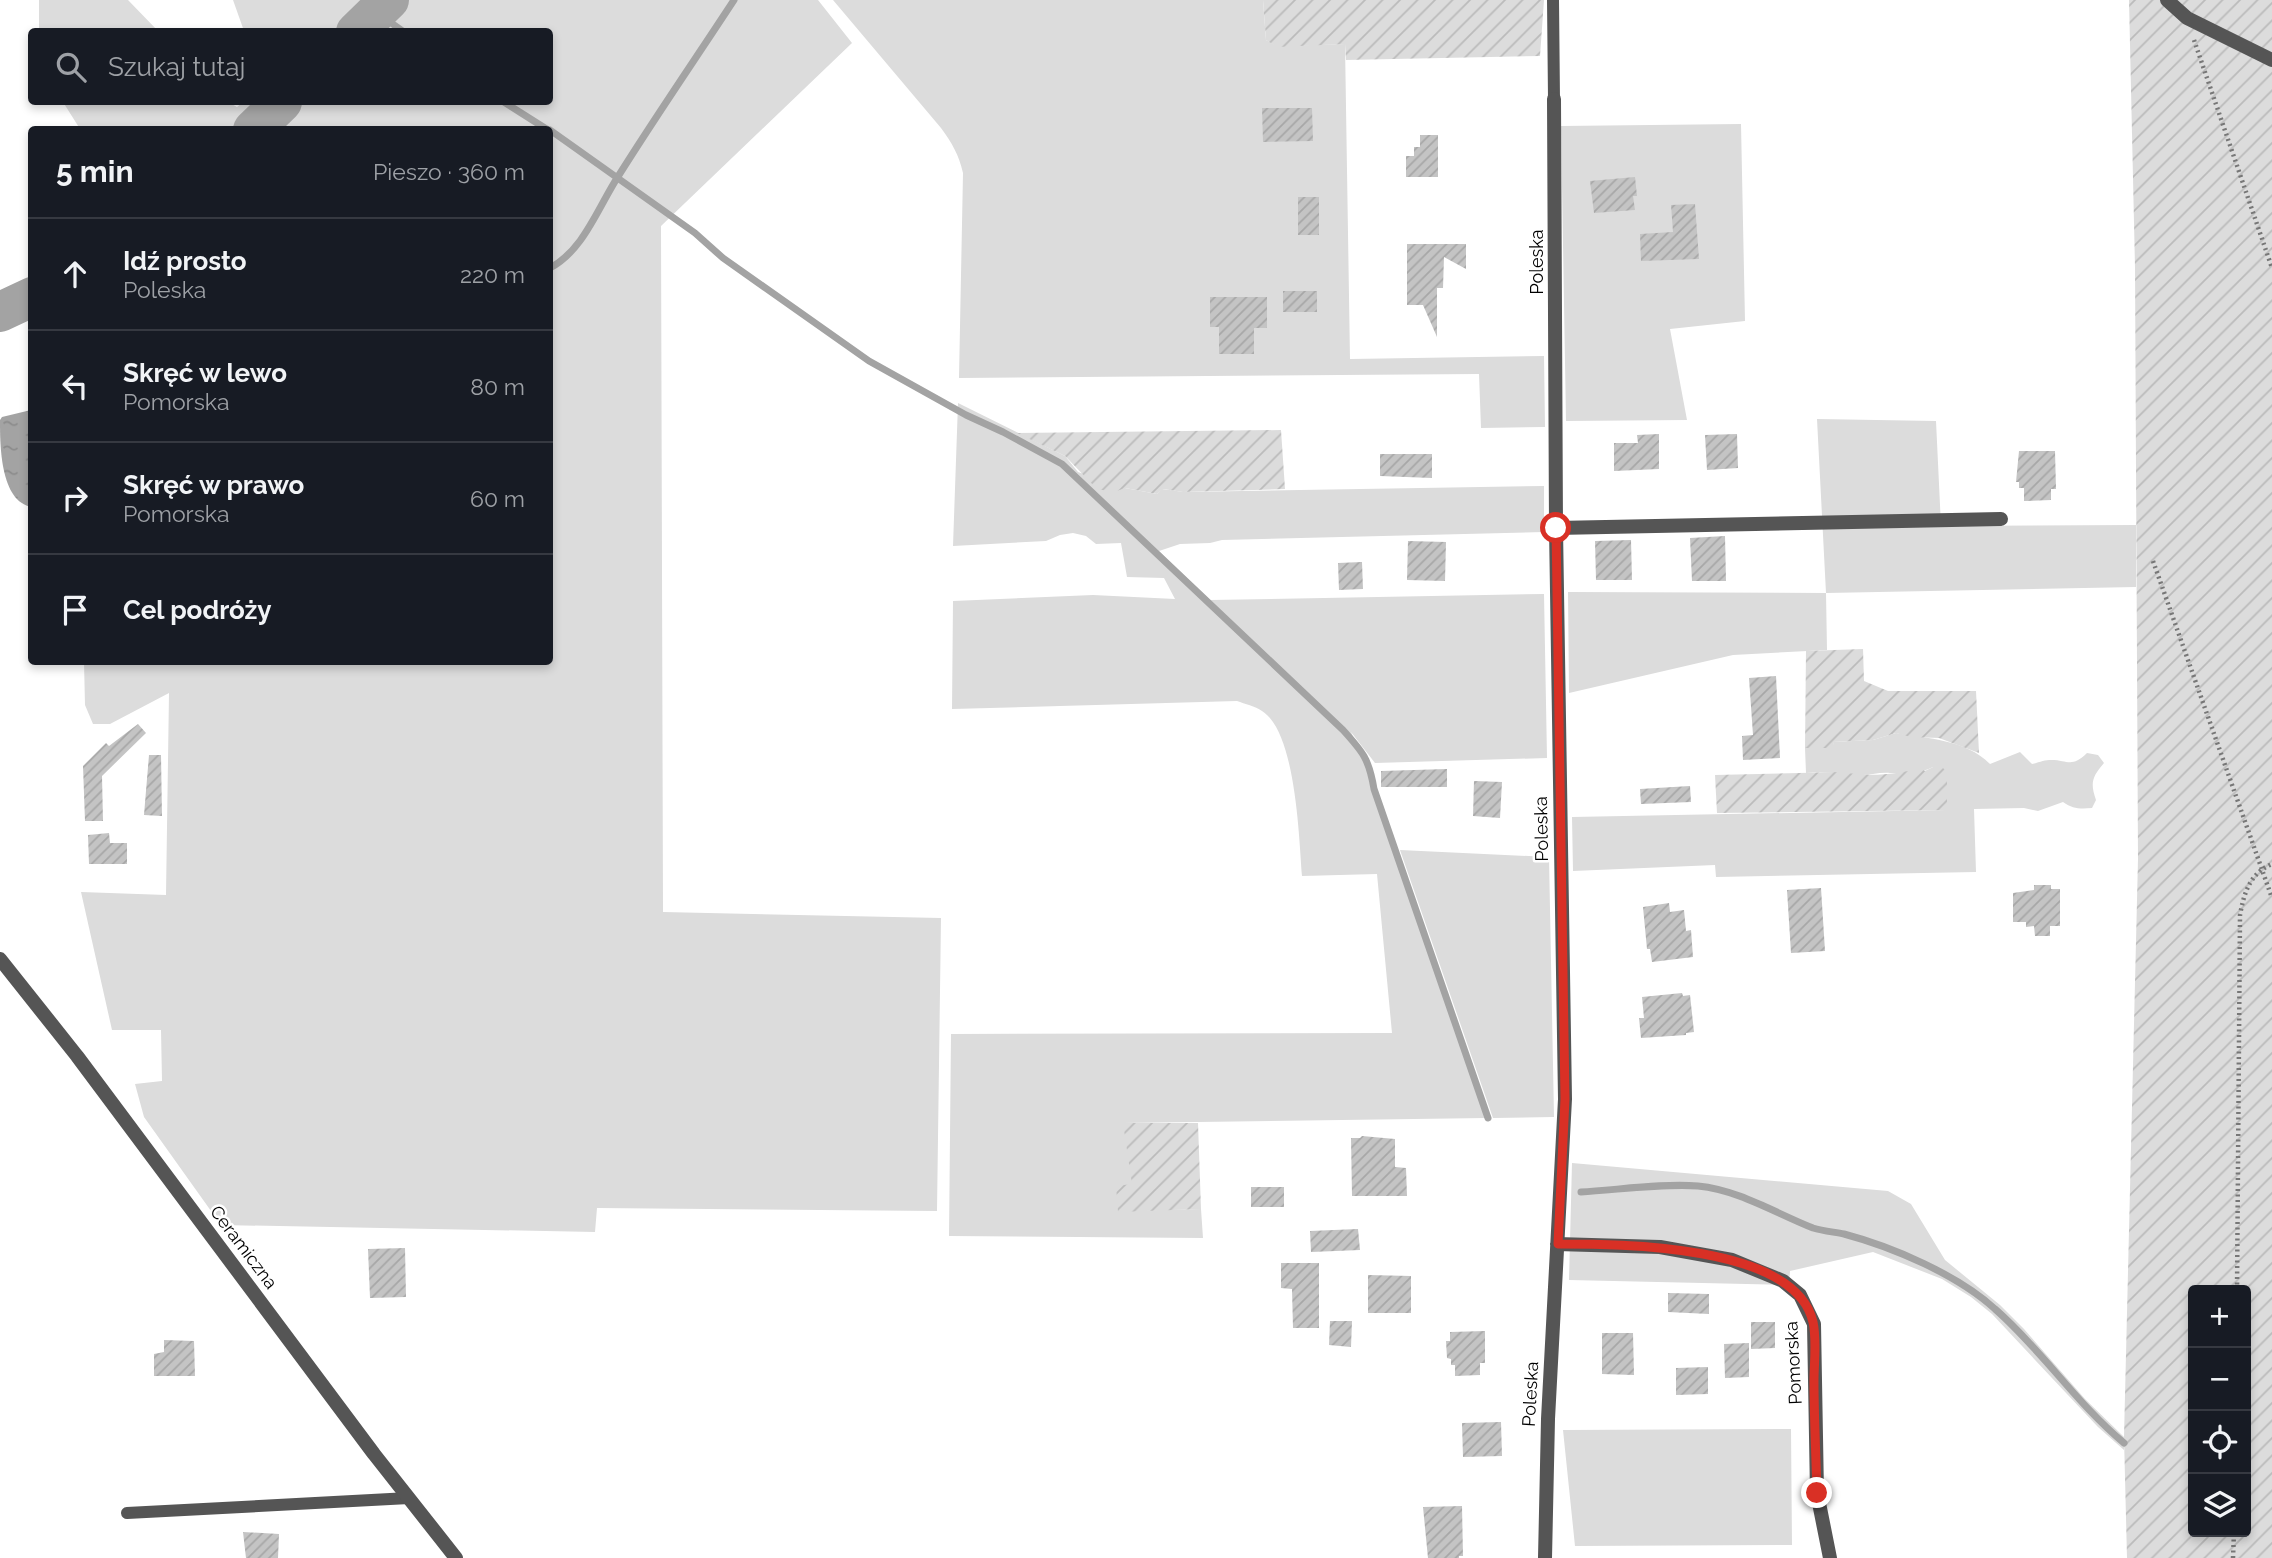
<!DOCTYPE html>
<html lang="pl">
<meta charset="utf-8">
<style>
body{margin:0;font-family:Raleway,sans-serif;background:#20242c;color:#f1f3f6}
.controls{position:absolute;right:21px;bottom:21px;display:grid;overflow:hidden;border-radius:7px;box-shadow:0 4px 10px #0003}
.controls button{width:63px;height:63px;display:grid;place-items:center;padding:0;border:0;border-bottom:2px solid #363941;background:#171b24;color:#f1f3f6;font:35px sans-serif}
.stop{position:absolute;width:21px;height:21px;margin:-16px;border:5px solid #d93025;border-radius:50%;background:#fff}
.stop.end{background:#d93025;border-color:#fff;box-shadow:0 2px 7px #0008}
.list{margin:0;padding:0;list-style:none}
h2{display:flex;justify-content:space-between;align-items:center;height:91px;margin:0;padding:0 28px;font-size:30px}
h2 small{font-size:23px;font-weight:400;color:#9ea1a6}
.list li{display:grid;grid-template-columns:46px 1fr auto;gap:21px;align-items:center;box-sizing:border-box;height:112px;padding:0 28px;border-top:2px solid #363941}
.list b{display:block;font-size:26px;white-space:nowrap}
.list p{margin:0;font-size:23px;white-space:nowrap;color:#9ea1a6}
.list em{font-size:23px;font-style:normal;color:#9ea1a6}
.icon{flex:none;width:38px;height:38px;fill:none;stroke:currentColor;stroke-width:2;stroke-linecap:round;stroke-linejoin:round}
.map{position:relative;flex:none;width:2272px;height:1558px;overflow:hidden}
.search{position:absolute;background:#171b24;box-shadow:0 4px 10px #0003;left:28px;top:28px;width:525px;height:77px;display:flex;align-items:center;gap:18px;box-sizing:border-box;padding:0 24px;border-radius:7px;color:#9ea1a6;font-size:26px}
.panel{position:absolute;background:#171b24;box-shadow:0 4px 10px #0003;left:28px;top:126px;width:525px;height:539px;border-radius:7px}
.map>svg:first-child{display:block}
.green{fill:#dcdcdc}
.garden{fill:url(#garden-furrows);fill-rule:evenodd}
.water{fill:url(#water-ripples)}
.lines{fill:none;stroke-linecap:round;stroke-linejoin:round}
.stream{stroke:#a3a3a3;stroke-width:7}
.river{stroke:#a3a3a3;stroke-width:40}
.building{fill:url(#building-hatch)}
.path{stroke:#777;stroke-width:4.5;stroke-dasharray:2 3.5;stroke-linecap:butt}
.service{stroke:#555;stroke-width:12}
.minor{stroke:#555;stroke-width:14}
.tertiary{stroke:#555;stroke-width:14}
.route{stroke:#d93025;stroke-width:9}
.labels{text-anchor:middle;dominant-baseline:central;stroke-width:5;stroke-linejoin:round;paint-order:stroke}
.street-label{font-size:18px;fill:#000;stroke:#fff}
</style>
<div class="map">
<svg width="2272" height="1558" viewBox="0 0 2272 1558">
<defs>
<pattern id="garden-furrows" width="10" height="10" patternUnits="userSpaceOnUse" patternTransform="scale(1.75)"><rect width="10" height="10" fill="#dcdcdc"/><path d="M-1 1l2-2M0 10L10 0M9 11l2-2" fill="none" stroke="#bbb"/></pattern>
<pattern id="water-ripples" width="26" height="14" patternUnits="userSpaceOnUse" patternTransform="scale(1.75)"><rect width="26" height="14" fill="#a3a3a3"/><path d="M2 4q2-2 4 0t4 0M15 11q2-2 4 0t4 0" fill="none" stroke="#8b8b8b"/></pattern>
<pattern id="building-hatch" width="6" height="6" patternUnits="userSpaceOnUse" patternTransform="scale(1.75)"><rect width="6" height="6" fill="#c4c4c4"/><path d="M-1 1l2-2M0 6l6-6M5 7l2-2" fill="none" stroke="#a7a7a7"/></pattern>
</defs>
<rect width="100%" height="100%" fill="#fff"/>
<path class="green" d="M39 0H128L158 31H39Z
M233 0H818L852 43 661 226 663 912 941 918 937 1211 597 1208 595 1232 221 1225 144 1117 135 1084 162 1081 161 1030H112L81 892 166 895 169 693 110 724H93L85 705 84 662H550V130L80 129 63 102H228L237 107 243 102H550V32L244 31Z
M833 0H1263L1266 40 1277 46 1345 44 1350 359 1544 356 1545 427 1481 428 1479 374 959 378 963 173C959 155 952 143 941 128Z
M1741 124 1745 321 1670 329 1687 420 1566 421 1561 126Z
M958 403 1065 456 1078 472 1125 488 1157 494 1162 489 1184 492 1544 486V532L1222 540 1210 543 1180 544 1159 551 1210 600 1544 594 1547 758 1375 763 1351 732 1367 767 1371 789 1486 1118 1124 1123 1133 1185 1118 1211 1201 1209 1203 1238 949 1236 951 1034 1392 1033 1377 874 1302 876C1299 838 1296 732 1262 711 1255 706 1245 704 1237 701L952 709 953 601 1093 595 1175 599 1164 578 1127 577 1121 543 1096 544 1086 536 1073 533 1060 535 1046 541 953 546Z
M1817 419 1936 421 1941 526 2136 525V587L1826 593 1827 650 1733 655 1569 693 1568 592 1826 593Z
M1896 733C1928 739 1965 739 1990 764L2020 752 2032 764C2037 763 2044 760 2049 760 2067 759 2071 769 2087 753L2098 755 2104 763C2092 777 2090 783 2096 800L2092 808C2080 809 2073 809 2063 802L2038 811 2024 808 1974 809 1976 872 1716 877 1715 865 1573 871 1572 817 1946 810 1933 767C1920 774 1905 773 1890 773 1879 772 1867 776 1856 775 1839 773 1824 772 1806 773L1805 748H1834L1833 742 1873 740Z
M1400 850 1549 857 1554 1117 1493 1118Z
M1572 1163 1888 1191 1911 1204 1945 1260 2000 1305 2024 1329 2085 1399 2124 1437V1450L2098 1427 1992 1314 1971 1297 1942 1279 1873 1252 1790 1271 1789 1285 1569 1280Z
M1791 1429 1792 1545 1575 1546 1563 1430Z"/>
<path class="garden" d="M1263 0H1544L1540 56 1346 60 1345 44 1277 47 1266 40Z
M2129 0H2272V1558H2127L2124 1437 2138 859 2135 267ZM2193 1290H2246V1532H2193Z
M1281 430 1285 489 1183 492 1163 489 1157 494 1125 488 1114 492 1097 489 1065 456 1017 433Z
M1863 649 1864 681 1888 691H1976L1979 753 1939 738 1911 737 1896 733 1873 740 1833 742 1835 748H1805L1806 651Z
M1941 766 1947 772V810L1717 813 1715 775 1842 772C1867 777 1896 775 1920 768L1925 771 1933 767Z
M1123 1123H1198L1201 1209 1118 1212 1116 1186 1132 1184Z"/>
<path class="water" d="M31 410 32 507C0 502 0 445 0 420L2 417Z"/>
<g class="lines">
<path class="stream" d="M376 12 404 32
M504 102 548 130
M550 130 695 233 723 258 869 361 966 415 1003 432 1062 464 1343 730C1363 752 1369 759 1374 789L1488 1118
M550 268C584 250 598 207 619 175 656 116 696 58 734 0
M1581 1192C1617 1190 1664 1183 1698 1186 1739 1190 1775 1213 1813 1228 1823 1231 1834 1232 1844 1234 1893 1247 1958 1275 1995 1309 2042 1350 2076 1403 2124 1443"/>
<path class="river" d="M356 32 389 0
M253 130 282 102
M0 312 32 297"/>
</g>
<path class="building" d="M1262 108H1312L1313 141 1263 142Z
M1420 135H1438V177H1406V156H1414V147H1420Z
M1635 177 1637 196H1633L1635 210 1594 213 1590 181Z
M1298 197H1319V235H1298Z
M1695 204 1699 259 1641 261 1640 234 1673 232 1671 205Z
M1407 244H1466V269L1444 257 1443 288H1437V337L1423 305H1407Z
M1283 291H1317V312H1283Z
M1210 297H1267V328H1254V354H1219V327H1210Z
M1659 434V469L1614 471V443H1638L1637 435Z
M1737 434 1738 468 1707 470 1705 435Z
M2019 451H2055L2056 489H2051V500L2024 501V488H2019V482H2016Z
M1380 454H1432V478L1380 476Z
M1725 536 1726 581H1692L1690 538Z
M1631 540 1632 580H1596L1595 541Z
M1408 541 1446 542 1445 581 1407 580Z
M1362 562 1363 589 1339 590 1338 563Z
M1776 676 1780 758 1743 760 1742 736 1753 735 1749 678Z
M138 724 146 733 102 776 103 821H85L83 766 106 743 109 746Z
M149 755H161L162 816 144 815Z
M1447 769V787H1381V771Z
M1474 781 1502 782 1500 818 1473 816Z
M1690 786 1691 802 1641 804 1640 789Z
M109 833 110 843H127V864H89L88 835Z
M2034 885H2051V889H2060V926H2050V936H2035L2034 926 2026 927V922H2013V893L2034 890Z
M1821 888 1825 951 1791 953 1787 890Z
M1669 903 1670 912 1684 910 1686 931 1691 930 1693 957 1652 962 1650 949H1647L1643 907Z
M1682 993 1683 996 1690 995 1694 1032 1686 1033V1035L1641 1038 1639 1018H1644L1642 997Z
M1362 1136 1395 1139V1167L1406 1168 1407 1196H1352L1351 1138H1360Z
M1251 1187H1284V1207H1251Z
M1358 1229 1360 1250 1311 1252 1310 1231Z
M405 1248 406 1297 370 1298 368 1249Z
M1281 1263H1319V1328H1293L1292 1289 1281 1288Z
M1368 1275 1411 1276V1313H1368Z
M1668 1293 1709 1294V1314L1668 1312Z
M1330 1321H1352L1351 1347 1329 1345Z
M1751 1322H1775V1348L1751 1349Z
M1485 1331V1363H1480V1375L1455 1376V1365H1451V1359L1447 1358 1446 1341H1450V1332Z
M1602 1333H1633L1634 1375 1602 1374Z
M164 1340 194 1341 195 1376H154V1354L164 1352Z
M1749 1343V1377L1725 1378 1724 1344Z
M1708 1367V1394L1676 1395V1368Z
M1501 1422 1502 1456 1463 1457 1462 1423Z
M1462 1506 1463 1556H1459V1558H1428L1423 1507Z
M243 1532 279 1534 278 1558H246Z"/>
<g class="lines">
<path class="path" d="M2194 40 2272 268
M2153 561 2272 898
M2237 1290 2240 915C2244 893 2250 873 2272 864
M2233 1558 2234 1532"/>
<path class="service" d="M1553 0 1554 99
M127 1513 409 1498"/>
<path class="minor" d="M2167 0 2187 18 2272 60
M1556 528 2001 519
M1557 1244 1660 1247 1732 1260 1783 1281 1800 1295 1814 1324 1817 1493 1830 1558
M1545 1558 1548 1419 1565 1099 1556 528 1554 99"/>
<path class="tertiary" d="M0 959 77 1056 374 1454 456 1558"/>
</g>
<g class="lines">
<path class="route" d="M1556 528 1565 1099 1558 1244C1620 1244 1795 1244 1813 1322 1817 1340 1814 1363 1814 1381 1814 1418 1816 1456 1817 1493"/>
</g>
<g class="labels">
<g class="street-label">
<text transform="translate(1536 262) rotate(-90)">Poleska</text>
<text transform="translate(1541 829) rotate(-91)">Poleska</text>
<text transform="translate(244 1247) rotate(53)">Ceramiczna</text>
<text transform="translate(1793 1363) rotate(-93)">Pomorska</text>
<text transform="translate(1530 1394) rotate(-87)">Poleska</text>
</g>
</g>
</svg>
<div class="controls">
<button>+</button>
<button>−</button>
<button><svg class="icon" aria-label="locate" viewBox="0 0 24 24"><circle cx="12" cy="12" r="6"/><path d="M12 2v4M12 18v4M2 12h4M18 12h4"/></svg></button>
<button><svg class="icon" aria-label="layers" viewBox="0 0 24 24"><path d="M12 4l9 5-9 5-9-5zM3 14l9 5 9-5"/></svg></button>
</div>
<div class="stop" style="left:1556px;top:528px"></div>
<div class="stop end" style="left:1817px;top:1493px"></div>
<div class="search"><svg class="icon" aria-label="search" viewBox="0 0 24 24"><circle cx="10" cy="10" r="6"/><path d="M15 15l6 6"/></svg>Szukaj tutaj</div>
<section class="panel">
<h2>5 min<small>Pieszo · 360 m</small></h2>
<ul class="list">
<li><svg class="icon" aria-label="ahead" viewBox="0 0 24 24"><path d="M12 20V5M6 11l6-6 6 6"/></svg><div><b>Idź prosto</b><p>Poleska</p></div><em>220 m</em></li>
<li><svg class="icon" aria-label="left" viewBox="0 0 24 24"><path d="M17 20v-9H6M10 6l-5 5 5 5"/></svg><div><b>Skręć w lewo</b><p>Pomorska</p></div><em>80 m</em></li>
<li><svg class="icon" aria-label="right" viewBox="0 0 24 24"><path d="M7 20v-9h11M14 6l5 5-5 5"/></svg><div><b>Skręć w prawo</b><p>Pomorska</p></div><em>60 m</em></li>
<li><svg class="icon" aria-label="arrive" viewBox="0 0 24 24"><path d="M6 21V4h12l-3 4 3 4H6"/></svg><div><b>Cel podróży</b></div></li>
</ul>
</section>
</div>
